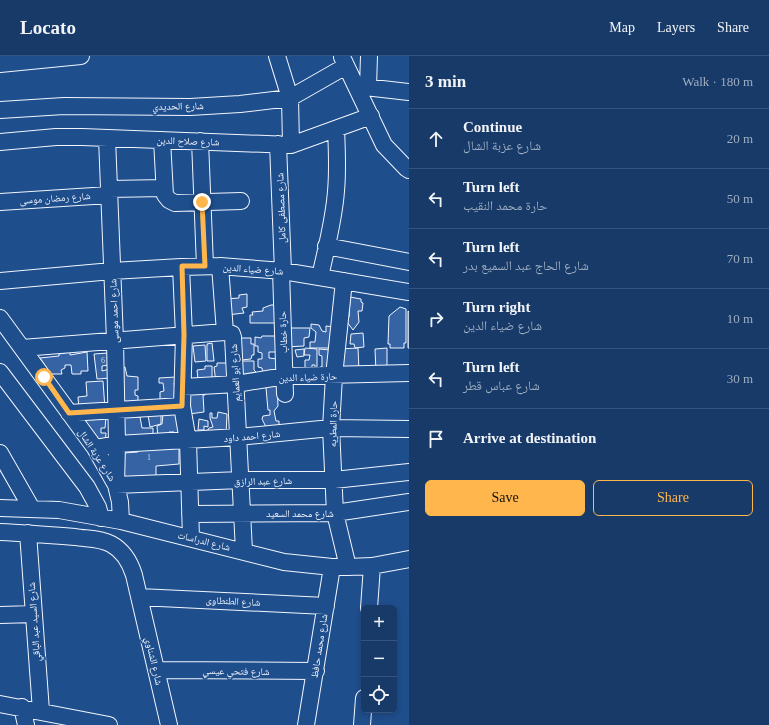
<!DOCTYPE html>
<meta charset="utf-8">
<style>
body{margin:0;font-family:"Times New Roman","Noto Naskh Arabic",serif;background:#244571;color:#f1f3f6}
.controls{position:absolute;right:12px;bottom:12px;display:grid;overflow:hidden;border-radius:6px;box-shadow:0 2px 6px #0003}
.controls button{width:36px;height:36px;display:grid;place-items:center;padding:0;border:0;border-bottom:1px solid #36547d;background:#173a69;color:#f1f3f6;font:20px sans-serif}
.stop{position:absolute;width:12px;height:12px;margin:-9px;border:3px solid #ffb74d;border-radius:50%;background:#fff}
.stop.end{background:#ffb74d;border-color:#fff;box-shadow:0 1px 4px #0008}
.list{margin:0;padding:0;list-style:none}
h2{display:flex;justify-content:space-between;align-items:center;height:52px;margin:0;padding:0 16px;font-size:17px}
h2 small{font-size:13px;font-weight:400;color:#9eadc0}
.list li{display:grid;grid-template-columns:26px 1fr auto;gap:12px;align-items:center;box-sizing:border-box;height:60px;padding:0 16px;border-top:1px solid #36547d}
.list b{display:block;font-size:15px;white-space:nowrap}
.list p{margin:0;font-size:13px;white-space:nowrap;color:#9eadc0}
.list em{font-size:13px;font-style:normal;color:#9eadc0}
.actions{display:flex;gap:8px;padding:12px 16px}
.actions a{flex:1;padding:9px 0;border:1px solid #ffb74d;border-radius:6px;text-align:center;font-size:14px;color:#ffb74d}
.actions .main{background:#ffb74d;color:#111}
.icon{flex:none;width:22px;height:22px;fill:none;stroke:currentColor;stroke-width:2;stroke-linecap:round;stroke-linejoin:round}
.map{position:relative;flex:none;width:409px;height:669px;overflow:hidden}
header{display:flex;align-items:center;gap:24px;box-sizing:border-box;height:56px;padding:0 20px;background:#173a69;border-bottom:1px solid #36547d}
header strong{font-size:19px}
nav{display:flex;gap:22px;margin-inline-start:auto;font-size:14px}
main{display:flex}
aside{flex:1;background:#173a69}
.map>svg:first-child{display:block}
.building{fill:#3563a3;stroke:#f2f6ff}
.lines{fill:none;stroke-linecap:round;stroke-linejoin:round}
.minor-casing{stroke:#f2f6ff;stroke-width:18}
.minor{stroke:#1f4e8c;stroke-width:16}
.route{stroke:#ffb74d;stroke-width:5}
.labels{text-anchor:middle;dominant-baseline:central;stroke-width:3;stroke-linejoin:round;paint-order:stroke}
.number-label{font-size:8px;fill:#c3d1e8}
.street-label{font-size:10px;fill:#f2f6ff;stroke:#1f4e8c}
</style>
<header>
<strong>Locato</strong>
<nav><a>Map</a><a>Layers</a><a>Share</a></nav>
</header>
<main>
<div class="map">
<svg width="409" height="669" viewBox="0 0 409 669">
<rect width="100%" height="100%" fill="#1f4e8c"/>
<path class="building" d="M247 238V251L242 252 244 257 227 259 225 243 239 242V239Z
M350 241 361 243V246L363 247 362 255H358L359 266 353 274 344 262 349 261Z
M271 249H277L276 267H250V259H253L252 256 263 255V252Z
M400 251 406 253V287H404V292H390V288H388L389 260Z
M408 255 409 256V292H408Z
M311 268 319 269 322 275 326 276V270L335 271 336 292H310V286H315L316 276 311 272Z
M285 272H310L309 281 304 282V290L286 291Z
M363 277 364 291 355 292 354 288H350L351 278Z
M262 280H278L277 296H269V302L278 303 279 318H263L262 312 258 311V303H262V297L258 296V290H255V281L261 282Z
M234 282H251V288H254V299H252L251 303 241 304Z
M212 287 214 305H207V288Z
M205 289 206 305 195 306 193 290Z
M305 292 317 293V316L315 317V309H312V318H305V304H309L310 299H304Z
M358 292 359 315 341 317 339 293Z
M387 292V316H376L375 293Z
M304 293V300L297 301 295 294Z
M319 293 330 294V317H319L320 311H322V300L319 299Z
M70 296V299L87 296 88 315H81V318H72L71 309H65V312L61 314 62 318H51L40 302 59 300V298Z
M108 297 109 309 102 310V315L110 313 111 322 97 323 94 298Z
M242 305H254V314L256 316 257 322 241 324Z
M217 307H229L230 327H216L214 311 217 310Z
M205 310H212V327L198 323 197 314 205 313Z
M125 311 127 320 138 321V334H135V339L138 340V350L119 352 118 312Z
M176 321 177 327H174L175 333 178 347 160 348V336L164 335 163 327H159V322Z
M103 325 105 353 79 354 78 341 87 340 86 326Z
M277 329 278 350 274 355 276 365H279V372L267 373 262 363 263 360 270 359V354H268L266 332 269 330Z
M186 334 206 335 205 339H203L204 356 189 358Z
M218 356 227 358 226 379 202 378V375L208 374 209 372 213 371 210 362V357H212V362H217Z
M177 357 179 383 175 382 174 376H169V382L158 383 157 370 162 368 163 358Z
M161 358V368L150 371 148 359Z
M131 359 132 361H140L142 372H153V383L121 388 120 361Z
M106 361 105 372H101V377H106L105 390 77 364Z
M199 363 208 365V371L204 370V374H198Z
M138 387 179 391V408L156 410V426L126 427 117 390 124 397 138 396Z"/>
<g class="lines">
<g class="minor-casing">
<path id="minor" d="M277 0 290 42 291 89
M342 1 384 89 406 112 409 114
M0 8 81 0
M356 30 409 36
M368 31 369 0
M0 54 64 50 190 51 240 48 290 42 346 10
M107 82 115 284 117 388 116 429 241 424H334L409 416
M162 84 165 139 169 144 175 147 241 145
M200 85 205 210
M0 86 56 81H82L291 89 371 60
M278 88 283 215
M109 133 164 132
M0 146 109 139
M326 190 409 206
M220 210 225 276
M181 211 184 279 182 350 188 385 191 482
M281 215 285 338
M320 221C326 193 334 164 336 135 338 114 337 94 336 73
M0 225 112 215 181 211 220 210 283 215 409 236
M344 225 334 320 331 372 335 457 348 511
M0 262 95 392 116 429 120 446 121 465
M22 292 225 276 232 278 233 281 244 495
M0 316 87 431 98 451 101 462
M183 331 236 328 285 320 409 317
M69 357 182 350
M95 392 117 388 238 381 331 372 409 373
M0 397 32 453
M0 452 59 454 121 465 284 506 332 511H348L372 510 409 503
M190 458 335 457 409 446
M0 476C25 477 50 479 75 481 86 483 100 482 111 488 124 495 130 506 134 519L169 669
M28 477 41 655
M139 541 326 550
M369 552 372 510
M0 559 34 558
M157 614 316 615
M0 648 109 669
M22 651 26 669
M306 669 332 511
M362 669 364 642"/>
</g>
<use href="#minor" class="minor"/>
</g>
<g class="lines">
<path class="route" d="M44 321 69 357 182 350 184 279 182 210H205L202 146"/>
</g>
<g class="labels">
<g class="number-label">
<text x="103" y="304">6</text>
<text x="149" y="401">1</text>
</g>
<g class="street-label">
<text transform="translate(178 50) rotate(-1)">شارع الحديدي</text>
<text transform="translate(188 85) rotate(2)">شارع صلاح الدين</text>
<text transform="translate(55 142) rotate(-4)">شارع رمضان موسى</text>
<text transform="translate(281 152) rotate(-92)">شارع مصطفى كامل</text>
<text transform="translate(253 213) rotate(4)">شارع ضياء الدين</text>
<text transform="translate(114 255) rotate(-92)">شارع احمد موسى</text>
<text transform="translate(283 276) rotate(-92)">حارة خطاب</text>
<text transform="translate(235 317) rotate(-93)">شارع ابو العمايم</text>
<text transform="translate(308 321) rotate(-2)">حارة ضياء الدين</text>
<text transform="translate(333 368) rotate(-89)">حارة المطريه</text>
<text transform="translate(252 380) rotate(-5)">شارع احمد داود</text>
<text transform="translate(97 399) rotate(57)">شارع عزبة الشال</text>
<text transform="translate(263 425) rotate(-1)">شارع عبد الرازق</text>
<text x="300" y="457">شارع محمد السعيد</text>
<text transform="translate(204 485) rotate(14)">شارع الدراسات</text>
<text transform="translate(233 545) rotate(3)">شارع الطنطاوى</text>
<text transform="translate(34 566) rotate(-94)">شارع السيد عبد الباقي</text>
<text transform="translate(319 590) rotate(-81)">شارع محمد حافظ</text>
<text transform="translate(154 605) rotate(77)">شارع الشناوي</text>
<text transform="translate(236 615) rotate(1)">شارع فتحي عيسي</text>
</g>
</g>
</svg>
<div class="controls">
<button>+</button>
<button>−</button>
<button><svg class="icon" aria-label="locate" viewBox="0 0 24 24"><circle cx="12" cy="12" r="6"/><path d="M12 2v4M12 18v4M2 12h4M18 12h4"/></svg></button>
</div>
<div class="stop" style="left:44px;top:321px"></div>
<div class="stop end" style="left:202px;top:146px"></div>
</div>
<aside>
<h2>3 min<small>Walk · 180 m</small></h2>
<ul class="list">
<li><svg class="icon" aria-label="ahead" viewBox="0 0 24 24"><path d="M12 20V5M6 11l6-6 6 6"/></svg><div><b>Continue</b><p>شارع عزبة الشال</p></div><em>20 m</em></li>
<li><svg class="icon" aria-label="left" viewBox="0 0 24 24"><path d="M17 20v-9H6M10 6l-5 5 5 5"/></svg><div><b>Turn left</b><p>حارة محمد النقيب</p></div><em>50 m</em></li>
<li><svg class="icon" aria-label="left" viewBox="0 0 24 24"><path d="M17 20v-9H6M10 6l-5 5 5 5"/></svg><div><b>Turn left</b><p>شارع الحاج عبد السميع بدر</p></div><em>70 m</em></li>
<li><svg class="icon" aria-label="right" viewBox="0 0 24 24"><path d="M7 20v-9h11M14 6l5 5-5 5"/></svg><div><b>Turn right</b><p>شارع ضياء الدين</p></div><em>10 m</em></li>
<li><svg class="icon" aria-label="left" viewBox="0 0 24 24"><path d="M17 20v-9H6M10 6l-5 5 5 5"/></svg><div><b>Turn left</b><p>شارع عباس قطر</p></div><em>30 m</em></li>
<li><svg class="icon" aria-label="arrive" viewBox="0 0 24 24"><path d="M6 21V4h12l-3 4 3 4H6"/></svg><div><b>Arrive at destination</b></div></li>
</ul>
<div class="actions"><a class="main">Save</a><a>Share</a></div>
</aside>
</main>
